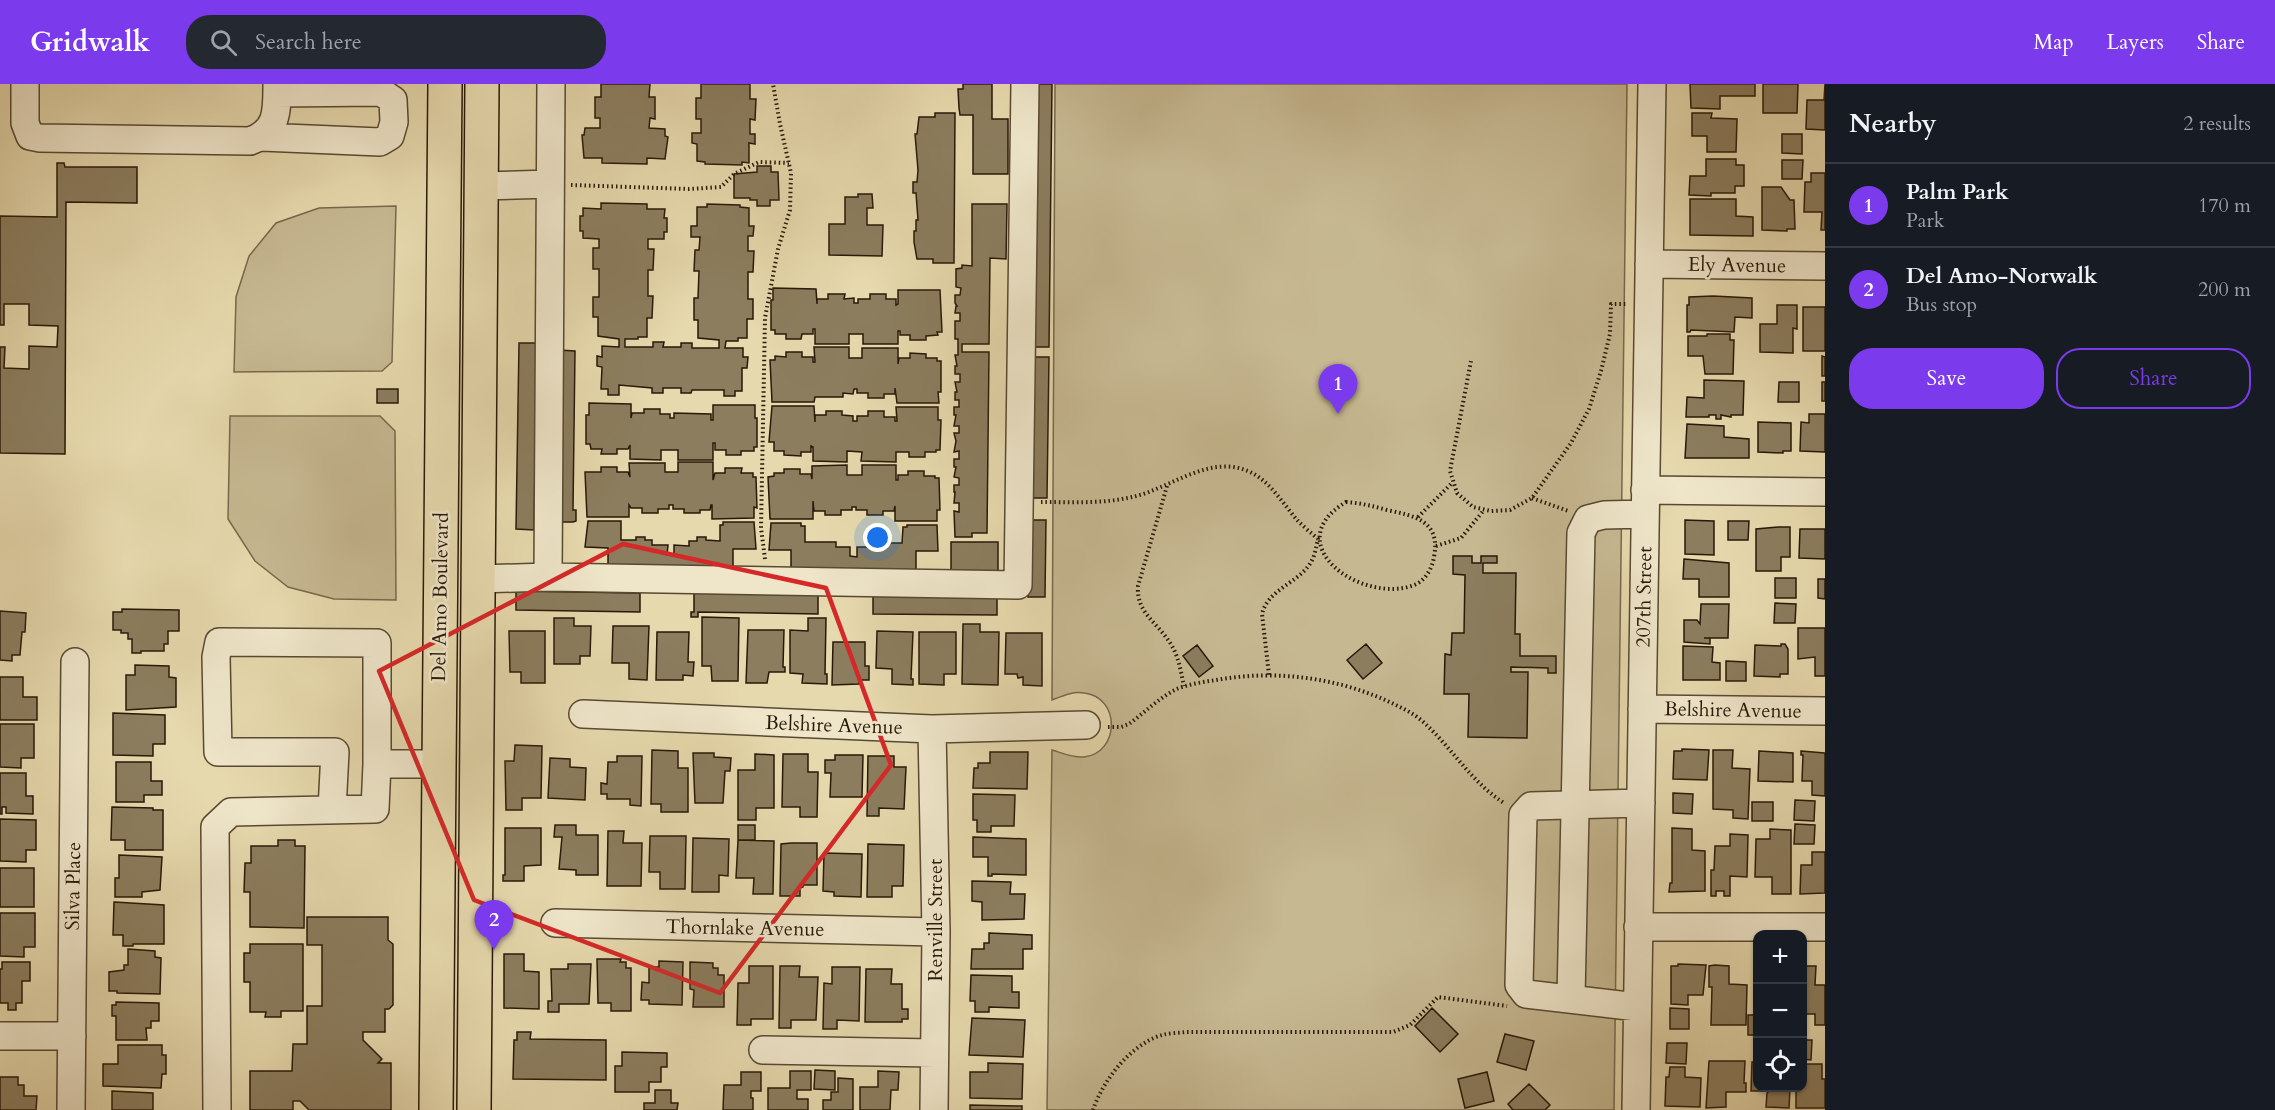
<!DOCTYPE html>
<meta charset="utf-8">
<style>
body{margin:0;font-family:Cardo,serif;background:#242831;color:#f1f3f6}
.controls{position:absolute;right:18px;bottom:18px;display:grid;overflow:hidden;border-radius:12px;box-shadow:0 2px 4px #0004}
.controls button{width:54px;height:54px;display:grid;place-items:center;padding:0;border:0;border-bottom:2px solid #363941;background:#171b24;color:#f1f3f6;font:30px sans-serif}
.you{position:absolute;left:878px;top:454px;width:21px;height:21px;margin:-15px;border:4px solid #fff;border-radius:50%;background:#1a73e8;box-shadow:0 0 0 9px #1a73e833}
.badge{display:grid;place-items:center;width:39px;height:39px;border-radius:50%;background:#7c3aed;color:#fff;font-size:20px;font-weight:700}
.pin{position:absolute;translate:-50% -50px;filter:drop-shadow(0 2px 3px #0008)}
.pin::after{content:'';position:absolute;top:32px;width:21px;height:18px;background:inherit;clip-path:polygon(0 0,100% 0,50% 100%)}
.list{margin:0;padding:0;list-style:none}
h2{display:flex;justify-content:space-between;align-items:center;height:78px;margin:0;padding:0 24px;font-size:26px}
h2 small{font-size:20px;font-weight:400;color:#9ea1a6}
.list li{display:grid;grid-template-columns:39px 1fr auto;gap:18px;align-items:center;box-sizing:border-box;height:84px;padding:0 24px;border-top:2px solid #363941}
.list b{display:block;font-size:22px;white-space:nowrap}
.list p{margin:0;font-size:20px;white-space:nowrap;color:#9ea1a6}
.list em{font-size:20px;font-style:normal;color:#9ea1a6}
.actions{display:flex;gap:12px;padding:18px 24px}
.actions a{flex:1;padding:14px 0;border:2px solid #7c3aed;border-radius:24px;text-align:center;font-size:21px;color:#7c3aed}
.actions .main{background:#7c3aed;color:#fff}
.icon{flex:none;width:33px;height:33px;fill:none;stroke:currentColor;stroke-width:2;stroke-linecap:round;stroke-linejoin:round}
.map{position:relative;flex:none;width:1825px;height:1026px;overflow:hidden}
header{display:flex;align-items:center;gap:36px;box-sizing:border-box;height:84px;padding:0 30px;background:#7c3aed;color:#fff}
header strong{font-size:28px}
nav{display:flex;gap:33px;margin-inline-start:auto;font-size:21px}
.search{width:420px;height:54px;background:#242831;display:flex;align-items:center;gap:15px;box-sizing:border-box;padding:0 21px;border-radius:24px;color:#9ea1a6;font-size:22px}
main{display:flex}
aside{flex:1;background:#171b24}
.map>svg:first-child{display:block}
.green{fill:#c6b891;stroke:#78684d;stroke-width:1.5}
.building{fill:#8b7d5e;stroke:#291909;stroke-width:1.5}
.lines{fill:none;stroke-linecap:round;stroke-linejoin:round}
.minor-casing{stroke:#584932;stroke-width:30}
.major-casing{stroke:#291909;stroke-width:36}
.path{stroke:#291909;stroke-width:4;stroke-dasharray:1.5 3;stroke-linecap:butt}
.minor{stroke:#efe6ca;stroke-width:27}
.major{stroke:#e6d9ad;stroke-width:33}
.marked{fill:none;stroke:#d62828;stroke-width:4.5;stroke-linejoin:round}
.labels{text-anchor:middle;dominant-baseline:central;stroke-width:5;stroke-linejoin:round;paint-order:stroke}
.street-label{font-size:20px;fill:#291909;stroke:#efe6ca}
</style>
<header>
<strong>Gridwalk</strong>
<div class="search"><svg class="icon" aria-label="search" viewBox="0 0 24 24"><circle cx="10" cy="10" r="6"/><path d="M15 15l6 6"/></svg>Search here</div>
<nav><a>Map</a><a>Layers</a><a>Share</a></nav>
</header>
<main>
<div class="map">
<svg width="1825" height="1026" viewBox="0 0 1825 1026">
<rect width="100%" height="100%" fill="#e6d9ad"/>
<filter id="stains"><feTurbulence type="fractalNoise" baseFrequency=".00333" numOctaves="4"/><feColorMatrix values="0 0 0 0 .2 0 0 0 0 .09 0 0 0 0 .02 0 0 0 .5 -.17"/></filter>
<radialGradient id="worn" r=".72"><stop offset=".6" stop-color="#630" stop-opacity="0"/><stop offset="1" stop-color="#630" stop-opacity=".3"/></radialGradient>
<path class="green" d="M1055 0H1627L1614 1026H1047L1052 666C1062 669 1073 674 1084 673 1120 669 1121 613 1084 609 1073 607 1062 612 1052 616Z
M396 122 392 278 382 287 234 288 236 213 249 172 276 139 319 124Z
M230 332H380L395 347 396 516 334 515 288 503 255 477 228 435Z"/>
<path class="building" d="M601 0H650L649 13H655V35L650 34 649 44 665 45V52L668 53 665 75 647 74V80L602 79V74H584L582 51H584L585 44H600V34H595V13H601Z
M701 0H750V15H756L755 36 750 35V50H755V60L749 59V79L742 78V81L705 80V78L697 77V60L692 59V49H701V35H696V14H701Z
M963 0H992V35H1008V90H973V31H960L959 24 958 5H963Z
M1035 0H1052L1049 263H1031Z
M1690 0H1755V12H1720V25L1691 24Z
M1763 0H1798L1797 29H1763Z
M1825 0V46L1806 45 1807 16H1824Z
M935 29H955L954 179H933V175H917L914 158V147H916V136H918L916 109H913V98H917L918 86 915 50H917L919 33H935Z
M1692 29H1712L1711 34 1737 35 1736 68H1707V52H1692Z
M1782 50H1802V70L1782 69Z
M1706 75H1736V81H1744V102H1735V109H1711V112L1689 111 1690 92H1706Z
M1782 76H1803L1802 95H1782Z
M57 79H64L65 83H137V119L66 118 65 370 0 369V263H5L4 284 29 285V262L57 263 58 242 29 241V220H4V241H0V132L57 133Z
M757 82H771V88H778L779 116H770V122H757V116H750V114H734V90L757 88Z
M1811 89H1825V146H1821L1822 128H1804L1805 98H1811Z
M1762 103H1781L1790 116H1794L1795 145H1787V147L1762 146Z
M858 110H872L873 124H867V141H883L882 172 829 171V140H845V113H858Z
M1690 115H1736V132L1753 133V152L1690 151Z
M601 119 647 120V125H665L664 134H667V148H664V155H648V165H654L653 186H648V212H653L652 234H647V253H638V255H625V263H653V258H664L663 263H681V259H692V264H719V256L698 254V236H694V214H698L699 187H694L695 166H699L700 153H691V142H697V123H707V120L740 121V123L749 124V142H754L753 152H748V167H754L753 188H748V215H753V235H747V254H738V257H726L725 264H743V273H748L747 284H742V307H735V312H724V306H692L691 309H681V304H663V309H652V304L619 301V311H608V305H601L602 283 597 282V272L602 273V262L619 263V255L598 252V233H593V213H599V185H593V164H599V155L583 154V147H580V132H583V124L601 125Z
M972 120H1007L1006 175 990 174 989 260H962V268H989L987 449H972V453H955L954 427 959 428V419H954L955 408H954V401H959V394L954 393 956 383H954V375H959V367L954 368 956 357 954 349H959V342H954L956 331H954V323H959V316H955V308H957L955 298H960V290H955V282H957L955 271H958V255H955V237H960V229H955L956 222H957L955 219V211H960L961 204 956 203V185L962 184V181L972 182Z
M773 204 816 205 817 220V215H828V210H845L844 215 854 214V219H858V215H870V210H886V215H896V221L898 220V206H940L942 248H937L938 251 926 252V256H910V251H900V247H898V260H863V250H849V260H815V245H813V250H802L801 255H786V250H775V246H771V216H773Z
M1713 212 1752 214V234L1735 233 1734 248 1691 246 1690 248H1687V221H1689V213Z
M1777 221H1797V245L1793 244V269L1760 268V240H1777Z
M1803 223H1825V267H1803Z
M1707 250H1730V256H1734L1733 290H1705L1703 272H1688V252H1707Z
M519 259H537L534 446 516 445Z
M814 263H849V274H862V264H898V280L899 274H910V269L926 270V274H937V277H941V308H938L939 319H897L895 304V310H884V314H868V309H857V305H854L853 310 843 309V313H815L814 318H772L770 276H775V272L786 273V268H802V273H813V278H815Z
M558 266 575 267 573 426H576V437L573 438H555Z
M1822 272 1825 273V292H1822Z
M1031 273H1049L1047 414H1029Z
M1704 296 1744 297 1743 331H1731V333L1721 331V335H1716V331H1709V333H1686L1687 313 1704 314Z
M1779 298H1799V318H1778Z
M1822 298H1825V317H1822Z
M377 305H398V319H377Z
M589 319 631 320V334L632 329H644V325H660V330H670V334H674V329L711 330V336H713V321H755V334H757V363H754V367H741V371H726V366H715V359H713V376H678V366H661V376L630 375V361L628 365H617V370H601L602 365H591L590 360H586V331H589Z
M772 322H814L815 338V331H826V327H842V331L853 332V337H857V332H868V327H884V333H895V337H897L896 323H938V336H941L940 366H936V368H925V373H909V368H896V378L861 377 862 368 847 367V378L813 377V363L811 362V368H801V372L784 371V367H774V358H769Z
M1809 330H1825V368L1800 367 1801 338 1809 339Z
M1758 338 1791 339V367H1783V369L1758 368Z
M1687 340 1724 342V353L1749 355V374H1685Z
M678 378H713V396L715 389H725V384H742L741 389H753V393H756L757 424 754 423V434L712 435V421H711L710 426H700V429H684V425H673V421H669V425H658V429H642V424H631L629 421V433H587L585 388H601V383H617V388H628L630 393 629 379H665V388H678Z
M847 381V391H862V381H896V396H898V391H908V387H924V392H935V394H939L940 426H937V437H895V422L894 427H883V431H867V426H856V423H852V426H841V431H825V427H814L813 417V435H770L768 393 774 392V389H784V385H800V390H811L812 395V382Z
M1029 436H1046L1045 513H1028Z
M1685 436 1714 437V471L1685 470Z
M588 437H621V456H636V453H645V456H652V461H668L667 471H674V461L689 462V457H697V453H706V456L720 457V441H723V438H754L756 465H733V484L608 483V464L585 463Z
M1728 437H1749L1748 456H1728Z
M771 439H801V442H805V458H836V463H850V472L857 473V463H871L872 459H880V455L889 456V459H902L903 443H907V441H937L938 467H916V487L791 485V466H769Z
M1778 443H1790V473H1781V487H1756V445Z
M1800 445H1825V475L1799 474Z
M951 458H998V488H951Z
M1453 472H1472V479H1481V472H1497V479H1483V489H1516L1515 550H1520V572H1556V589H1548V584L1511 583V588H1528L1527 654 1468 653 1469 610H1444L1445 570 1451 571 1452 549H1464L1465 491 1453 490Z
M1684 475 1729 479V513H1699V495H1683Z
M1775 494H1796V514H1775Z
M1818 495H1825V515L1818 514Z
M516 507 640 509V528L516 526Z
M694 509 818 511V530L698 528V533H691V528H694Z
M873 512 997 514V531L873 530Z
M1775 519 1796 520 1795 539H1774Z
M1701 520H1729L1728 554H1704H1710V560L1684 558V536H1697L1700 540Z
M122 525 179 526V547H168V560H164V567H141V569H132V555H128V549H121V546H113V528H122Z
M0 527 26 529 25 548H22L20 571H12V577L0 576Z
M702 533 739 534 738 597H712L711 582H702Z
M554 534H574V542H591L590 572H580V580H554Z
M808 534H826L825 590H827V600L802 599 803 590 790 589V546L808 547Z
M963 540H980V548H999L998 601 962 600Z
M613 542H649L647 596 629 595V579H612Z
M1798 544H1825V592H1815V573L1798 575Z
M748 546H784L783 583H785V588H769L767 599H746Z
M509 547H545V599H521V588H510Z
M877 547 913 548 911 595H913V601L892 600V585L876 584Z
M657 548H689L688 578H694L693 592 683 591V596H656Z
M919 548H956V590H944V601L919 600Z
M1006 549H1042V602L1023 601V593L1018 594 1017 590H1005Z
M833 558H865V582H869V596H859V600L832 601Z
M1366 560 1382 579 1363 595 1347 576Z
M1781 560H1785L1788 565V590H1780V593L1754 592 1755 561 1781 562Z
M1197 561 1213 582 1199 593 1183 572Z
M1683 562 1713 563 1712 578 1720 579V596H1683Z
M1726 577 1746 578V597H1726Z
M135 581 169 582V593L176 594V623L126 626V591H135Z
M0 593H23V613H37V636H0Z
M113 629 165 631V660H153V672L113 671Z
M0 640H34V674H21V684L0 683Z
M515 661 542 662 541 714H522V726H506L505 677H514Z
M1682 665 1709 666 1707 696 1673 695 1674 667H1682Z
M652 666 678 667V684H688V728H661V720H651Z
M1713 666H1733L1732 684 1750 685 1748 735 1733 734V726L1713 725Z
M1759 667 1793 669V698L1758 697Z
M1801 667 1825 669V712L1812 711V697H1802L1803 671H1801Z
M990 668H1028L1027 705 973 704 974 684H978V679H990Z
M693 669H714V673L731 674 730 687H725L723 719H695Z
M755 670 774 671V724H756V736H738V686H755Z
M783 670H808V688H818L817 733H800V723H782Z
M835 671H863L862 713H830L831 689H825V676H835Z
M617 672H642L641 722 630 721V715H607V710H601V699L607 700 608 678H617Z
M868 672H894V683H906L904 725 879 724V732H867Z
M550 674 570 675V683L586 684 585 716 548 714Z
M116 678H151V697H162V711H144V718H116Z
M0 689H26V712H33V730L6 729V723H2V730H0Z
M1673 709 1693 710 1692 730 1673 729Z
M973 710 1015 711 1014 742H991V748H977V736H973Z
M1795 716 1815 717 1814 737 1794 736Z
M1752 718H1773V737H1752Z
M112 723 153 724V726H163V766H125V756H111Z
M0 735 36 736V766H26V778L0 777Z
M1795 740 1815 741 1814 760H1794Z
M555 741H576V751H598V791H576V786L559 785 562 753H554Z
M738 741H755V756H738Z
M505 744H541V781L524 782V797H503V791H505Z
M1672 744 1692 745V766L1705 767V807L1669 808 1670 799H1672Z
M1770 745 1791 746V810H1772V793H1755L1756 755H1770Z
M608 747H624L623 759H642L641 802H607Z
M1730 750 1748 751 1747 793 1730 792V812H1724V807H1716V812H1711V786H1714L1715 762H1730Z
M650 752H686L685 805H660V788H649Z
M973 753 1026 755V791L992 790V792H988V773H973Z
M693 754 729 755 728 792 719 791V808H692Z
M278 756H295V762H305L304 844 250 843V808H244L245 779H251V762H278Z
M738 756 774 757 773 810H753L754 794H736Z
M791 759H817V801H803V803L800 804V812H780L781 760Z
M868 760 904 761 903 802H892V813H867Z
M1812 768H1825V809L1800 810 1801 781H1812Z
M824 769 862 770 861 813 834 812V808L823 807Z
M119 771 162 773 160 806 142 808V813H115V794H119Z
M0 784H34V823H0Z
M972 797 1011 798 1010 810H1025L1024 835 982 836V818L972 817Z
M114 818 164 821V860H133V862H123V851H113Z
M0 829H35V863H24V873L0 872Z
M307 833H388V856L393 860V921L389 925H385V948H363V956L382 975 378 979H391V1026H309L300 1017H293V1026H250V987H292L293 960H307V922H322V861H307Z
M989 849 1032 851V865H1023V885H971L972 865H984V859H989Z
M250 860H303V927H281V933H265L266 928H250V898H244V869H250Z
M128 865 155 867V873L161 874 160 910 117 909V907H109V888L124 886V881H128Z
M504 870H524V887L539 888V925L504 924Z
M597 875H621L620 878H626V884H631V927H611V919H598Z
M659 877 683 878 682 921 649 920V916H641L642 898 649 899V883H659Z
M2 878H30V897H22V919H16V926H8V919H0V885H2Z
M690 878 713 879V884H718V891H724V923H693L694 906 690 905Z
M568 880H591L589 920H559V928H548V917H552L551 885H568Z
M1678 880 1706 881 1703 911H1688V921L1671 920V882H1678Z
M1715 881 1729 882V900L1747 901 1746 941H1711L1712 903H1709V882Z
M749 882H773V935H751V941H737L738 899H749Z
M780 882H800L799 893H818L816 936H791V944H779Z
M1754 882H1758V912L1756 890H1754Z
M1802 882H1816L1815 901H1825V941H1815V930H1802Z
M832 883H860L859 937 837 936V945H823L824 899 832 900Z
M866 885H892L891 900H902V925H908V935H902V938H865Z
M971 891 1012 892V908H1019V924L989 923V928H975V917H970Z
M116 918 159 919V937H151V944H146L147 956H116V932H112V921H116Z
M1432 924 1458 950 1440 968 1415 942Z
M1670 924 1689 925V945H1670Z
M1748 931H1758V951H1748Z
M972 934 1025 936 1023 973 969 971Z
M517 948H531L530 955 606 956V996L513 995 514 956H517Z
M1505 950 1534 957 1526 986 1497 978Z
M1802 956H1812L1811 976 1802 975Z
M1667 959H1687L1686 980 1666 979Z
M118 961H162V971H166V990H162L161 1004 103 1002V980H118Z
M622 968 667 969V983H661V998H649V1008H615V982H622Z
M1709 977H1745L1744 999H1746V1008H1726V1023L1706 1024Z
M1752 978H1758V1004H1790L1789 1024 1766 1023 1767 1009 1769 1007H1751Z
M988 979 1023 980 1022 1015 970 1014V988H988Z
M1805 980H1822V995H1825V1024H1796V1004H1802Z
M1670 983H1685V993L1701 994 1700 1023 1665 1022 1666 993H1669Z
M815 986 835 987V1006L814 1005Z
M790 987H811V1006H797V1015H808V1026H768V1004H790Z
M878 987 899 988 898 1006H891L890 1026H860V1003H878Z
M741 988H761V1007H751V1014H753V1026H723L724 1001H741Z
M1487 988 1494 1017 1465 1024 1458 995Z
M0 993H18V1001H24V1012H37L36 1026H0Z
M838 994 853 995V1026H823V1016H831V1008H838Z
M1529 1000 1550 1021 1545 1026H1513L1508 1020Z
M655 1006H671V1019H678L677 1026H644V1019H655Z
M112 1007 153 1009V1026H112Z
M970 1021 1022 1022V1026H970Z"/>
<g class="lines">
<g class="minor-casing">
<path id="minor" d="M25 0V39L30 52 40 54 250 57C278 47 277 27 277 0
M262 53 380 58 390 52 394 38 393 16 381 8 277 9
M482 102 550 100
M1649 180 1825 182
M1645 406 1825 408
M548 493 551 0
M478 495 548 493 1018 501 1025 0
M1642 625 1825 627
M583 630 932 645 1086 641
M932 645 936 848 934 1026
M332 726 335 668H218L216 573 219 558 377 559V680
M555 839 936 848
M1638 843H1825
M1571 914 1581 449 1588 435 1604 431 1645 430
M1637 923 1526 910 1519 901 1523 731 1531 722 1641 719
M0 952H72
M763 966 934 969
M71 1026 75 578
M217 1026 215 743 231 728 375 725 377 680H438
M1636 1026 1652 0"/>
</g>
<g class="major-casing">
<path id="major" d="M436 1026 445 0
M474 1026 482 0"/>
</g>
<path class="path" d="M571 101 689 105 721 103 734 90 759 78 789 79
M1471 277 1450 387 1457 409 1473 423 1491 427 1510 426 1532 414 1571 359 1589 325 1601 287 1610 250 1611 220H1627
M1167 402 1138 502C1136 530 1159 539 1172 562 1179 574 1181 589 1184 602
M1532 414 1568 427
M1041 418C1071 418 1103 420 1132 413 1170 405 1210 369 1250 388 1270 397 1284 421 1298 437 1304 443 1311 449 1318 455 1316 463 1315 472 1311 478 1299 499 1268 505 1262 530L1269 591
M1346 418C1360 419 1373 422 1387 426 1415 432 1441 437 1434 473 1432 485 1425 497 1414 501 1362 521 1276 460 1346 418Z
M1418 433 1453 398
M1436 462 1461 454 1484 426
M765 475 761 444 765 234 778 165 790 126 791 89 780 40 773 0
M1108 643H1121L1129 640C1144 629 1160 613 1177 605 1189 600 1203 598 1216 596 1278 585 1342 594 1398 622 1406 626 1414 630 1421 636 1451 662 1470 697 1504 719
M1093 1026C1103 996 1131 960 1162 951 1169 949 1178 949 1186 948H1393L1410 941 1438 913 1507 922"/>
<use href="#minor" class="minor"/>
<use href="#major" class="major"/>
</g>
<path class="marked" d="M623 460 826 504 891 681 720 909 474 816 379 587Z"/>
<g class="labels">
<g class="street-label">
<text transform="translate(1737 181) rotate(1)">Ely Avenue</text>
<text transform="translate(440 513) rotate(-89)">Del Amo Boulevard</text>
<text transform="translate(1644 513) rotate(-89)">207th Street</text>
<text transform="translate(1733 626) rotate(1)">Belshire Avenue</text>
<text transform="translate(834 641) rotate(2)">Belshire Avenue</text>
<text transform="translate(73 802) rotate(-89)">Silva Place</text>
<text transform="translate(935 836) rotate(-90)">Renville Street</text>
<text transform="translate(745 844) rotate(1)">Thornlake Avenue</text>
</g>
</g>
<rect width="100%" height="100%" filter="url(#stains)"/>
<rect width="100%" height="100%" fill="url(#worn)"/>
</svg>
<div class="controls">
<button>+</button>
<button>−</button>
<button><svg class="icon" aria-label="locate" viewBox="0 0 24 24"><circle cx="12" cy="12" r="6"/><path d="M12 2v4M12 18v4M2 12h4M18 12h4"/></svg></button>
</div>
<div class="you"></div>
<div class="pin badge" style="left:1338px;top:330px">1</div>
<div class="pin badge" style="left:494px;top:866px">2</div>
</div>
<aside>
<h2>Nearby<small>2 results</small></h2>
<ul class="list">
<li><span class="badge">1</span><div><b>Palm Park</b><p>Park</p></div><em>170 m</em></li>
<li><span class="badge">2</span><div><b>Del Amo-Norwalk</b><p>Bus stop</p></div><em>200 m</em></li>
</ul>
<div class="actions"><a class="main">Save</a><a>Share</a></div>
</aside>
</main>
